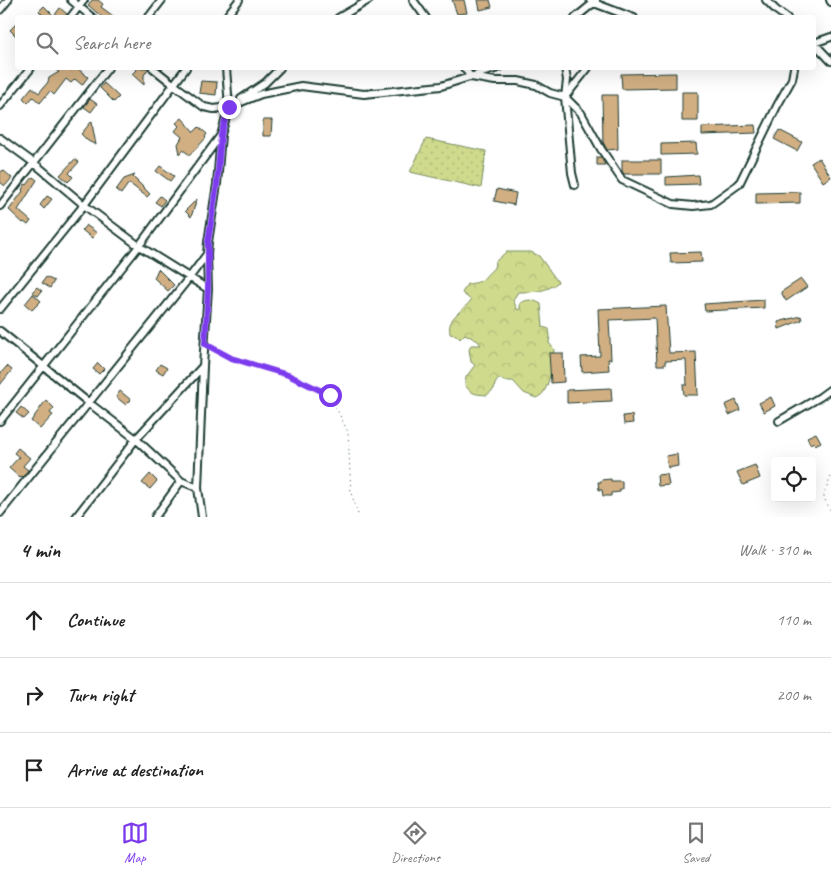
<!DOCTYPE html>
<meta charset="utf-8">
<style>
body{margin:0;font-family:Caveat,sans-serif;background:#f2f2f2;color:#222}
.controls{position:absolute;right:15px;bottom:15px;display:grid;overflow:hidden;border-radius:5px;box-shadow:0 5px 20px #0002}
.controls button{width:45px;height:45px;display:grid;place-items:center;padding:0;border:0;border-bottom:1px solid #e0e0e0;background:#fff;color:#222;font:25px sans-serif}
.stop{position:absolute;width:15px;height:15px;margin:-11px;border:4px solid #7c3aed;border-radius:50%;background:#fff}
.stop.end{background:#7c3aed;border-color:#fff;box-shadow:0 1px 5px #0008}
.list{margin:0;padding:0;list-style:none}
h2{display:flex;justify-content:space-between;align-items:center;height:65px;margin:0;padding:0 20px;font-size:21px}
h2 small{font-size:16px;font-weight:400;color:#767676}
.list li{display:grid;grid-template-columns:32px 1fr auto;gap:15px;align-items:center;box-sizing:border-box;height:75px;padding:0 20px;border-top:1px solid #e0e0e0}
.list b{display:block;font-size:19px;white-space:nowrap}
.list em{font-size:16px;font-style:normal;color:#767676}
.icon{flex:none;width:28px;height:28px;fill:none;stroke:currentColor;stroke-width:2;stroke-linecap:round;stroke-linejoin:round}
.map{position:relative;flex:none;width:831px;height:517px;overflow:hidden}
.search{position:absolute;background:#fff;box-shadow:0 5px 20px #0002;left:15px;right:15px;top:15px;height:55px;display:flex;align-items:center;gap:12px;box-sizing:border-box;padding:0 18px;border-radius:5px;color:#767676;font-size:19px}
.sheet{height:290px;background:#fff}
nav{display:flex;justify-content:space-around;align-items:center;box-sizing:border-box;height:70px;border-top:1px solid #e0e0e0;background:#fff;font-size:14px;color:#767676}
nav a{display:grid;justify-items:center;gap:2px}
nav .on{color:#7c3aed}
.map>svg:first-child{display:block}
.grass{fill:url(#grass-dots);stroke:#778c60}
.forest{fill:url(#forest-crowns);stroke:#778c60}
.building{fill:#d1af83;stroke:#1f3d34}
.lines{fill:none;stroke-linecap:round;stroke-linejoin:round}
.minor-casing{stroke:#1f3d34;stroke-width:10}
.path{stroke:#1f3d34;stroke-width:1;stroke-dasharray:1 4;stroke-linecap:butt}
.minor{stroke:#fff;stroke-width:6}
.route{stroke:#7c3aed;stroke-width:6}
</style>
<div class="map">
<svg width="831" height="517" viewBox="0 0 831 517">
<defs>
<pattern id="grass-dots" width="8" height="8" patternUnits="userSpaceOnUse" patternTransform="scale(1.25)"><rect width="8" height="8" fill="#cfda8d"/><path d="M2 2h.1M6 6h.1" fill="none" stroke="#b1bc7a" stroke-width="1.8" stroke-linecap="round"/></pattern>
<pattern id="forest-crowns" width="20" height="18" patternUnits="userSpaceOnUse" patternTransform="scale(1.25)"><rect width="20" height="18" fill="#cfda8d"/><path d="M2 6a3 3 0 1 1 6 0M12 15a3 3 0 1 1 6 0" fill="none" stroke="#b1bc7a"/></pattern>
</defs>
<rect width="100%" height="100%" fill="#fff"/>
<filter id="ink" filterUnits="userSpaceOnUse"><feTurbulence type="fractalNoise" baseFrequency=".02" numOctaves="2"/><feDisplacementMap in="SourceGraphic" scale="10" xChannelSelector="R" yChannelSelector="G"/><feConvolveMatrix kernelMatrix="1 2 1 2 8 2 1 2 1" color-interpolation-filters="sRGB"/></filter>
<g filter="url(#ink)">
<path class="grass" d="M426 139 486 151 481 188 410 172Z"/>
<path class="forest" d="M506 252H531L539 256 558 282C548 292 532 292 518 292L513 300 517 309 520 310V303C528 299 532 299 541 304L543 327 549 329 550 336 549 343 554 349C553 360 550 384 543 393 543 394 537 398 536 398L524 393 513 381H504L499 378 495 384 494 389 487 395C476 394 472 395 465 385L466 377 475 365 471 362 469 350 471 345H481L478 341 465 334 460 339 456 335 450 334C450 333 449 326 450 325 452 315 465 309 471 300L462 293 467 284C486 282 481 279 494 268L495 262Z"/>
<path class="building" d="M92 0H98L103 4 101 7 116 18H103L88 5Z
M452 0H464L467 13 457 14Z
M478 0H490L492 7 480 10Z
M44 6 54 16 60 8 67 14 65 18H46L39 11Z
M18 22V38L10 30Z
M53 68H67L71 71 74 68H77L88 77 82 85 75 79 71 83 66 79 54 95 50 91 40 103 33 97 28 103 23 98 32 87 39 93 48 82 49 78 59 72Z
M138 68H148V69L144 75V85L132 74Z
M676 73V88L622 89 621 74Z
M201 81 217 82 216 95 199 93Z
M104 83 119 97 114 102 100 88Z
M682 92H698V121H682Z
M602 95H617L618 149 607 150 603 142Z
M90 99 97 104 91 112 84 107Z
M182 118 194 132 199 127 207 134 205 137 206 138 190 155 183 150 180 154 178 144 182 137 175 131 179 126 176 123Z
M263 120H272L271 136H263Z
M92 121 93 129 96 145 88 141 81 134Z
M755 125 756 133 702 135V127Z
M779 130 802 142 797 151 774 139Z
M696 143 697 154 661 155V144Z
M597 157H601L605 165H597Z
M819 158 831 177 823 182 811 163Z
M75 159 79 162 69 173 73 177 68 182 60 175Z
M622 160H661V174H624L622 171Z
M160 166 174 176 170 181 156 171Z
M3 170 12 178 5 186 0 182V173Z
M135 175 133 177 150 194 147 197 129 183 121 194 116 190 124 179Z
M698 175 699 184 666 185V177Z
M33 177 37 180 18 210 31 221 28 225 24 222 23 223 9 210 23 191 22 190 25 184 27 185Z
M497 189 516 193 514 205 494 201Z
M800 192V203L756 204V193Z
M47 196 52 199 44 209 40 205Z
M160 196 165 200 161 206 155 202Z
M197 199 191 217 185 211Z
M86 225 97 233 92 238 82 230Z
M701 252 702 262 671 263 670 253Z
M158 269 174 285 168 291 154 278Z
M46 277 54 281 50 288 42 283Z
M801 279 807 287 786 301 781 292Z
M37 287 42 291 38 296 32 292Z
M33 294 41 301 32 310 25 304Z
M764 300V308L705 311 704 304Z
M666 306 669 353 696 352 698 395H684L683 385H687L686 360 665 361V365H657L655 318 609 320 611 359H608L609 370 582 372 581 357 600 356 598 309Z
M801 316 802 320 779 329 778 322Z
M549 353H563L564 382 551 383Z
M98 363 104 369 99 374 93 369Z
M160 364 167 368 163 374 156 370Z
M7 366 12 370 0 385V374Z
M611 388 612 401 567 403V390Z
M120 391 131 400 126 405 116 397Z
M771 397 775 406 764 412 759 403Z
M46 400 54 408 50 413 53 415 40 429 31 421Z
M736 400 740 410 729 415 725 405Z
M21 407 29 414 24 419 16 413Z
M632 415 633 423 624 424 623 416Z
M816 433 821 442 815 445 814 442 810 444 807 437Z
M18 448 30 458 23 466 28 470 23 477 22 476 20 478 9 468 19 457 14 453Z
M677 454 678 466 668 468 666 456Z
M755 465 760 478 743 485 737 472Z
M150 474 157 481 150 489 142 483Z
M667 474 669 485 658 486 657 475Z
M611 479V481H622V489H620V492L611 493V496H603L602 490H599L598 482H601V480Z"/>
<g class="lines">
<g class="minor-casing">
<path id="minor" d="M71 0 93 18
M413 0 426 18
M590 0 594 3 634 18
M766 0 776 10 787 18
M830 0 831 2
M0 10 8 0
M70 18 84 0
M148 18 162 0
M225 18 239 0
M338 18 369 0
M575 18 596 1
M814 43 831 61
M814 43 831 37
M153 68 173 84 204 107 214 109 229 107 261 94 301 86 364 94 441 86 498 68
M464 68 471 77 495 81H518L536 85 550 93 565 97 588 68
M565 68 567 80 565 97 572 173 575 185
M565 97 581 113 601 149 622 180 673 204 693 206 711 204 739 184 777 106 792 79 794 68
M241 99 265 83 280 68
M0 106 31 68
M0 138 34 163 84 205 139 246 208 289
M0 206 108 68
M0 309 84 205 186 68
M0 331 89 403 136 439 181 481 198 488
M0 421 139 246 221 135
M779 421 820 397 831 389
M0 513 189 278 207 254
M76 517 136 439 203 366
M155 517 181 481
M202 517 198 488 203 366 208 289 207 254 208 242 217 184 221 135 229 107 226 68"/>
</g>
<path class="path" d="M213 348 231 358 288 375 330 395 348 432 351 493 359 517
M831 477 824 494V498L831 511"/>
<use href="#minor" class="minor"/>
</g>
</g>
<g class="lines" filter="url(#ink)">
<path class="route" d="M229 107 221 135 217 184 208 242V289L205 344 231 358 288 375 330 395"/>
</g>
</svg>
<div class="controls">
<button><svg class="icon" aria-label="locate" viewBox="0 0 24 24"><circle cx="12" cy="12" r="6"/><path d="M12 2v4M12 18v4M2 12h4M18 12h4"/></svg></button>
</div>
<div class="stop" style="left:330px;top:395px"></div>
<div class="stop end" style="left:229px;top:107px"></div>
<div class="search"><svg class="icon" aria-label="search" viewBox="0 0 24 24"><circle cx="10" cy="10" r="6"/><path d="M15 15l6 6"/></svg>Search here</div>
</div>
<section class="sheet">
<h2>4 min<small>Walk · 310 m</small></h2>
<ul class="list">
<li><svg class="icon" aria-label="ahead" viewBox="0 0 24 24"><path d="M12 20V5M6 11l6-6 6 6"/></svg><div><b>Continue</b></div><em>110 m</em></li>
<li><svg class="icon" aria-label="right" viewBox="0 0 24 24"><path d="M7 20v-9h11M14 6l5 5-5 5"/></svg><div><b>Turn right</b></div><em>200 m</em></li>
<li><svg class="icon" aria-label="arrive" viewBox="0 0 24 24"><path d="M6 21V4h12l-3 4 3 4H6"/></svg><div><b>Arrive at destination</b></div></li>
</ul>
</section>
<nav>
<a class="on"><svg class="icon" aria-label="map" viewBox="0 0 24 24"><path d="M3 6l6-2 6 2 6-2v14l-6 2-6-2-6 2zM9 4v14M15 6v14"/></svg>Map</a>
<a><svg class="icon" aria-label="directions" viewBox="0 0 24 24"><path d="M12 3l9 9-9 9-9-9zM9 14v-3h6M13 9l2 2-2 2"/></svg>Directions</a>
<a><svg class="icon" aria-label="saved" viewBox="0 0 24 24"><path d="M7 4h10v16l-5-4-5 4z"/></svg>Saved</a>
</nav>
